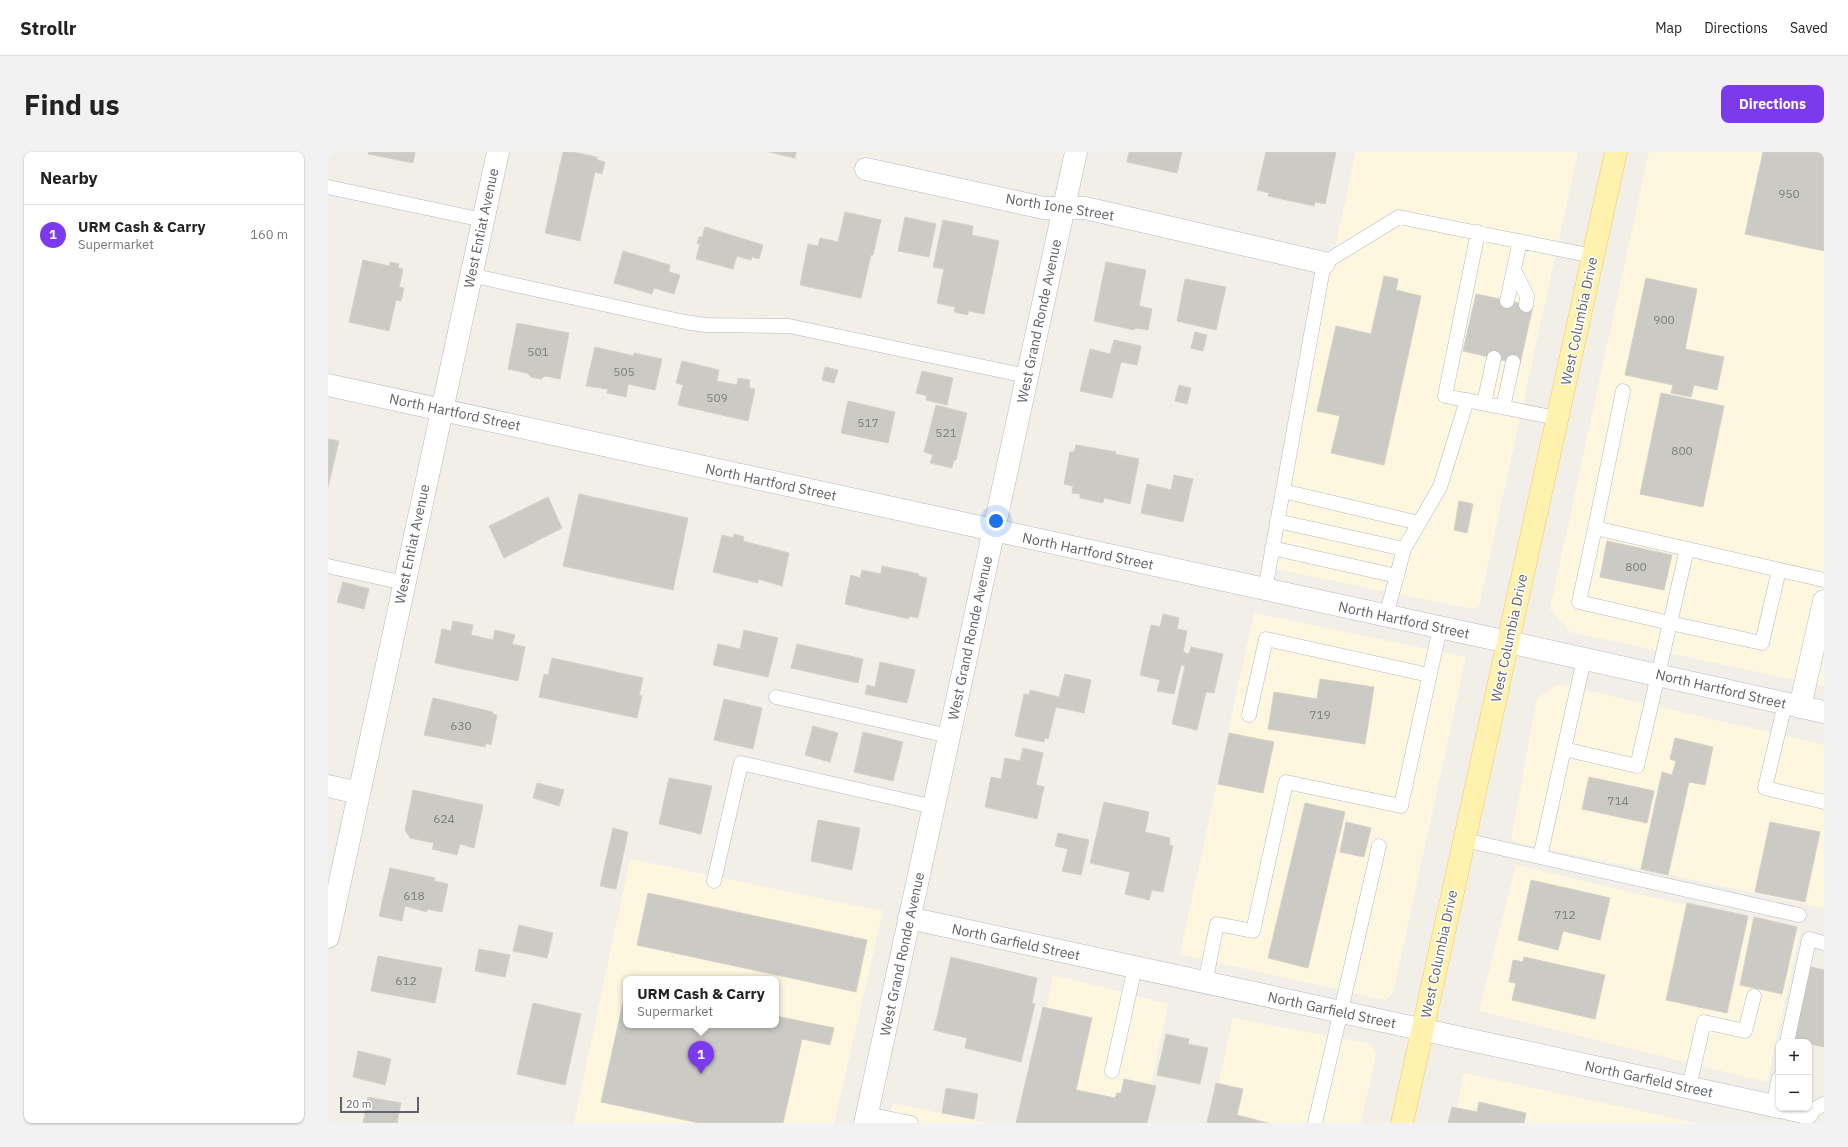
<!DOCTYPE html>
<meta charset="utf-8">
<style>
body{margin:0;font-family:"IBM Plex Sans",sans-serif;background:#f2f2f2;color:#222}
.controls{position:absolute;right:12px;bottom:12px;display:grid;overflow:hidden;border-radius:8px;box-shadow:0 1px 3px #0004}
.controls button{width:36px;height:36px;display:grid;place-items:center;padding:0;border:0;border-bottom:1px solid #e0e0e0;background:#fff;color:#222;font:20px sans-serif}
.scale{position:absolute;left:12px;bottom:10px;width:79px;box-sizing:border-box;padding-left:4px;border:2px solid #5f6368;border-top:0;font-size:11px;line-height:14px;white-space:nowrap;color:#5f6368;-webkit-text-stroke:3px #fff;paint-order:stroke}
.you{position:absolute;left:668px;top:369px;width:14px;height:14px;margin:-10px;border:3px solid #fff;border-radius:50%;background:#1a73e8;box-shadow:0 0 0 6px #1a73e833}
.badge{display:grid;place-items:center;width:26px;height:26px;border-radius:50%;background:#7c3aed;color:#fff;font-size:13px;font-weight:700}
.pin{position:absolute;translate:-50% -33px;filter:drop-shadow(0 1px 2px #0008)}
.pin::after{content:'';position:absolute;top:21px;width:14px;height:12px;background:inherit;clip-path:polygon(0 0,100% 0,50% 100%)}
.popup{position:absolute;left:295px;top:824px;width:156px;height:52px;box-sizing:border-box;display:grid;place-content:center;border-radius:8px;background:#fff;filter:drop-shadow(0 1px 3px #0005);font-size:13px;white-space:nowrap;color:#767676}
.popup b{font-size:15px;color:#222}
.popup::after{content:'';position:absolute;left:50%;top:100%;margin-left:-8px;border:8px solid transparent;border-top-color:#fff}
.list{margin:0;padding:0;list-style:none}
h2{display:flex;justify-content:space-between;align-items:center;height:52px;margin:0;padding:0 16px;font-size:17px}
h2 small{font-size:13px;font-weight:400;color:#767676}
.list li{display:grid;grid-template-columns:26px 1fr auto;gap:12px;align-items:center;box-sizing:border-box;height:60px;padding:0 16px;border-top:1px solid #e0e0e0}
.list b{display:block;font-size:15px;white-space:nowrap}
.list p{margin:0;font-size:13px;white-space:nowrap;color:#767676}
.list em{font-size:13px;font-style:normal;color:#767676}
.map{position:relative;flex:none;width:1496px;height:971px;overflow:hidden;border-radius:8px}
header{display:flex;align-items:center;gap:24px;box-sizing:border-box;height:56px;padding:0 20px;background:#fff;border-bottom:1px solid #e0e0e0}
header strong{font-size:19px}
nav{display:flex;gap:22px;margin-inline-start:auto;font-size:14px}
.intro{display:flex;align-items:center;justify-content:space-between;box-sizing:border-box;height:96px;padding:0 24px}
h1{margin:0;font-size:28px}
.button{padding:10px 18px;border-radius:8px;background:#7c3aed;color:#fff;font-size:14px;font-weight:700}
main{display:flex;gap:24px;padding:0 24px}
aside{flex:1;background:#fff;border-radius:8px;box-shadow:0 1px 3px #0004}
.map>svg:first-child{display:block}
.commercial{fill:#fef7e0;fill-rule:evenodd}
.building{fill:#cccac5;stroke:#d6d1c6}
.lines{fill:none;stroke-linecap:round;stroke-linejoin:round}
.lane-casing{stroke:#b5b8bc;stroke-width:15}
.street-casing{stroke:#b5b8bc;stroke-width:23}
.secondary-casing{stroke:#b6babf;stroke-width:23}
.primary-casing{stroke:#f2c960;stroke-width:23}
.lane{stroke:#fff;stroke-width:14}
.street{stroke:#fff;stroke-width:22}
.secondary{stroke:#fff;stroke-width:22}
.primary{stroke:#fff2af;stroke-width:22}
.labels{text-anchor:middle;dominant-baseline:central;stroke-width:3;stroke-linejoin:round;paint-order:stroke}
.number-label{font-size:12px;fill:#7a7d7f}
.street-label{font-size:14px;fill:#5f6368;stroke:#fff}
</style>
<header>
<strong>Strollr</strong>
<nav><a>Map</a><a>Directions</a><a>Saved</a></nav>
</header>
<div class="intro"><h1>Find us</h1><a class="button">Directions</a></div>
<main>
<aside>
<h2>Nearby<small></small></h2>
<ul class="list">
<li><span class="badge">1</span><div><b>URM Cash &amp; Carry</b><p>Supermarket</p></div><em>160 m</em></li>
</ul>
</aside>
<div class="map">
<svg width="1496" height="971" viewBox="0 0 1496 971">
<rect width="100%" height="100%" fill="#f1efe8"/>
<path class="commercial" d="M1028 0H1250L1151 453 1145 457 937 415Z
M1321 0H1496V534L1242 480 1222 457Z
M926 461 1138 505 1065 841 1057 848 852 802Z
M1231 532 1496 593V756L1183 689 1209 546Z
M302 707 555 759 506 971H246ZM298 827H448V873H298Z
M1188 713 1472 780 1439 930 1151 859Z
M725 823 840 852 815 971H694Z
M905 866 1039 891 1046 896 1048 902 1033 971H882Z
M1136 921 1368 971H1125Z
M565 951 658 971H560Z"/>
<path class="building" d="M41 0H87L85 11 40 2Z
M235 0H245L269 5V8L277 10 274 22 267 20 252 89 217 81Z
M441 0H468L467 6Z
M801 0H854L849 21 799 10Z
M938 0H1008L997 52 987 50 986 54 940 44 941 41 929 38Z
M1435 0H1496V99L1417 82Z
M517 60 553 68 545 103H543L533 146 472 133 480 92 490 94 492 86 510 90Z
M577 65 608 72 601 105 570 99Z
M615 68 645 74 644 83 671 89 656 162 640 159V163L626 160 627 155 609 151 616 117 605 115Z
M377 75 435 93 431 107 424 105 423 108 409 104 405 117 368 107 372 92 369 91 371 85H374Z
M295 99 342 113 341 120 352 123 346 142 326 136 324 142 286 131Z
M35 108 61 114 62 110 71 112 70 116 75 117 71 135 76 136 73 149 68 148 61 179 21 170Z
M778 110 818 118 811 154 824 157 820 178 807 176 806 178 766 169Z
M1056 124 1070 127 1068 138 1093 144 1056 313 1003 301 1012 264 989 259 1008 174 1043 182Z
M1318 126 1369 137 1357 197 1396 205 1389 238 1366 233 1363 245 1343 241 1345 233 1297 223Z
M857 127 898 135 888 178 849 169Z
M1148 142 1205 154 1192 212 1135 199Z
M189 171 241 181 232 227 217 224 213 227 203 225 199 221 180 217Z
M867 180 879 183 875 199 863 196Z
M786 188 813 194 809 213 793 210 784 246 752 239 762 197 782 202Z
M267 195 306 204V201L334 207 327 238 300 232 298 245 279 241 280 237 258 234Z
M354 209 391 218 389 229 409 233 410 226 422 228 421 236 427 237 420 269 350 253 355 233 348 231Z
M497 215 510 218 506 231 494 228Z
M594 219 625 226 619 253 598 248 599 244 588 241Z
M851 233 863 236 859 252 847 249Z
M1333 241 1396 254 1375 355 1312 342Z
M520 249 567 260 560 291 513 281Z
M608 253 639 261 628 308H626L624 316 602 311 605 303 596 300Z
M0 287 11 289 0 335Z
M748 293 788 300 787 302 811 307 802 352 776 346 775 351 752 346V342L744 341 745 334 736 332 742 300H746Z
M846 323 865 327 855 370 813 361 819 332 843 338Z
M251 342 360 366 345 438 235 414Z
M220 345 234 376 176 406 161 374Z
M1131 349 1145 352 1139 381 1126 378Z
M406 382 416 385 415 389 461 401 454 434 430 427V431L385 420 394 383 405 386Z
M1279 389 1344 403 1336 438 1272 425Z
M554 414 591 422 590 424 599 426 590 466 581 464V467L517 452 523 423 532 426 534 418 553 422Z
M15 430 41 437 36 457 9 450Z
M835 462 851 466 849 477 859 479 855 500 861 502 863 495 895 502 886 541 878 540 869 578 844 572 857 514 853 513 846 542 829 539 832 528 812 523 823 473 832 475Z
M125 469 145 473 143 483 165 488 167 478 187 483 184 492 197 495 190 529 107 511 114 477 123 479Z
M416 478 450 486 440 525 385 513 390 492 412 497Z
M469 492 535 507 530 531 463 516Z
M224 506 315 526 311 543 314 544 309 566 211 545 216 522 220 523Z
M552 510 587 518 579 551 537 542 539 533 547 535Z
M737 522 763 528 756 561 728 555 720 587 717 586 716 590 687 584 696 542 701 543 702 538 731 545Z
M992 527 1046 535 1037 592 940 577 946 540 989 547Z
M105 546 165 560 164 562 169 563 163 593 158 591 157 595 96 583Z
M396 547 434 556 425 597 386 588Z
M485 574 510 581 502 610 477 603Z
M535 580 575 590 565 629 526 620Z
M901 581 946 590 935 641 890 632Z
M1347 586 1385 595 1377 633 1361 630 1340 723 1313 717 1334 620 1344 623 1348 609 1342 607Z
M695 596 715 601 708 633 716 635 709 667 657 655 663 625 673 627 677 606 692 609Z
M1261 625 1326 639 1319 671 1254 657Z
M341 626 384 634 373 682 331 672Z
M209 631 236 638 231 654 205 646Z
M85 638 155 653 146 696 132 692 129 703 104 697 106 691 82 686 77 678Z
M776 650 821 660 817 680 842 686 841 693 845 694 835 740 824 738 821 748 797 742 802 720 762 711Z
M977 651 1017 660 980 816 940 806Z
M490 668 532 676 524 718 483 709Z
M1018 670 1043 676 1036 705 1012 700Z
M1442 670 1492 680 1477 750 1427 740Z
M285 676 300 680 288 737 272 734Z
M730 681 761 688 753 723 734 719 740 697 727 694Z
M62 716 107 726 106 729 120 732 114 760 99 757V760L77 754 74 769 51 764Z
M1203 728 1282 746 1272 788 1235 779 1230 798 1190 788Z
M320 741 539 788 528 840 309 793Z
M1359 751 1420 764 1399 861 1338 848Z
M1426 765 1469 775 1454 842 1412 833Z
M191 773 225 781 219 806 185 799Z
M151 797 182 803 177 825 147 819Z
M50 804 114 816 107 851 43 839Z
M623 805 709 826 704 851 707 852 693 910 637 896 639 886 606 878Z
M1196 805 1277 823 1267 867 1184 848 1188 831 1181 830 1185 808 1195 810Z
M1483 815 1496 818V895L1465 888Z
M298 837V873H448V864L506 876 502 893 474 887 455 971H371L273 950Z
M205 851 253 862 237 933 189 922Z
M715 855 764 866 748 938 787 946 789 941H793L796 927 828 934 819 971H688Z
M838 882 861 887 860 892 880 896 872 932 829 923Z
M30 899 63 907 57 933 25 925Z
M888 931 915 937 909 963 940 971H879Z
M618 936 650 942 646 967 614 961Z
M40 945 73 951 69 971H35Z
M1151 950 1198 961 1196 971H1120L1124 955 1149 960Z"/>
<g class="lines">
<g class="lane-casing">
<path id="lane" d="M0 35 155 68
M1150 80 1117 244 1229 266
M1186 118 1199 144 1198 153
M142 123 357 170 377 173 461 174 699 224
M1179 149 1192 89
M1156 251 1166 206
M1175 255 1185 210
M955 339 1091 371
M949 369 1076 397
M1267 376 1295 239
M944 396 1069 424
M1359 397 1342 471 1251 450 1267 376 1496 428
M0 414 76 431
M937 438 996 111 1071 65 1265 104
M1058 464 1076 397 1112 335 1139 248
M448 545 621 584
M1457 552 1437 636 1496 650V649
M921 563 938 487 1101 523
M1236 597 1256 507
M1136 688 1471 763
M1212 705 1236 597 1309 614 1342 471 1434 491 1451 418
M386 729 413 611 606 655
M877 831 889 772 925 779 958 630 1073 654 1112 476
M1459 890 1481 787 1496 791
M784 919 807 815
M1361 935 1376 870 1417 879 1426 844
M1445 954 1451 926
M1479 961 1496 952
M539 962 583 971
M987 971 1051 694"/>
</g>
<g class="street-casing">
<path id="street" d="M538 17 716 56H757L996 111
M0 233 1180 490
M1472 555 1496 449
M0 634 31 641
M581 766 1451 955
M0 785 170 0
M1457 956 1479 961
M537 971 748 0"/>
</g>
<g class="secondary-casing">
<path id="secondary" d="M1180 490 1496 560"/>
</g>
<g class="primary-casing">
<path id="primary" d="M1074 971 1288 0"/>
</g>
<use href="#lane" class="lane"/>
<use href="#street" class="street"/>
<use href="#secondary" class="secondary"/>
<use href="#primary" class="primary"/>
</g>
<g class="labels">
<g class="number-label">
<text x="1461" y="41">950</text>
<text x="1336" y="167">900</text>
<text x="210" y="199">501</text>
<text x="296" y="219">505</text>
<text x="389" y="245">509</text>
<text x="540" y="270">517</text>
<text x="618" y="280">521</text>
<text x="1354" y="298">800</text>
<text x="1308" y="414">800</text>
<text x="992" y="562">719</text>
<text x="133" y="573">630</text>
<text x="1290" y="648">714</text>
<text x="116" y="666">624</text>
<text x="86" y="743">618</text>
<text x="1237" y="762">712</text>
<text x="78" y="828">612</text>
</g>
<g class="street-label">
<text transform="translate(732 55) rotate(9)">North Ione Street</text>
<text transform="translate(153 76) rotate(-78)">West Entiat Avenue</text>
<text transform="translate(711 169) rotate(-78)">West Grand Ronde Avenue</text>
<text transform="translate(1251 169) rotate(-78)">West Columbia Drive</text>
<text transform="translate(127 260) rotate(12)">North Hartford Street</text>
<text transform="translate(443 330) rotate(12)">North Hartford Street</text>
<text transform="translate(84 392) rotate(-78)">West Entiat Avenue</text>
<text transform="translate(760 399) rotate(12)">North Hartford Street</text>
<text transform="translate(1076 468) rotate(12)">North Hartford Street</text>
<text transform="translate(642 486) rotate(-78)">West Grand Ronde Avenue</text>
<text transform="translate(1181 486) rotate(-78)">West Columbia Drive</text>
<text transform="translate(1393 537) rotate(13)">North Hartford Street</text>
<text transform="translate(688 790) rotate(12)">North Garfield Street</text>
<text transform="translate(574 802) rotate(-78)">West Grand Ronde Avenue</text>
<text transform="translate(1111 802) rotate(-78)">West Columbia Drive</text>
<text transform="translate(1004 858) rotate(12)">North Garfield Street</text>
<text transform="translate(1321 927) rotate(12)">North Garfield Street</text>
</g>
</g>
</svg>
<div class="controls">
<button>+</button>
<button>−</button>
</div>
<div class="scale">20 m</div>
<div class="you"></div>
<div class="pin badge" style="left:373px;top:922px">1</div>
<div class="popup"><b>URM Cash &amp; Carry</b>Supermarket</div>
</div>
</main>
